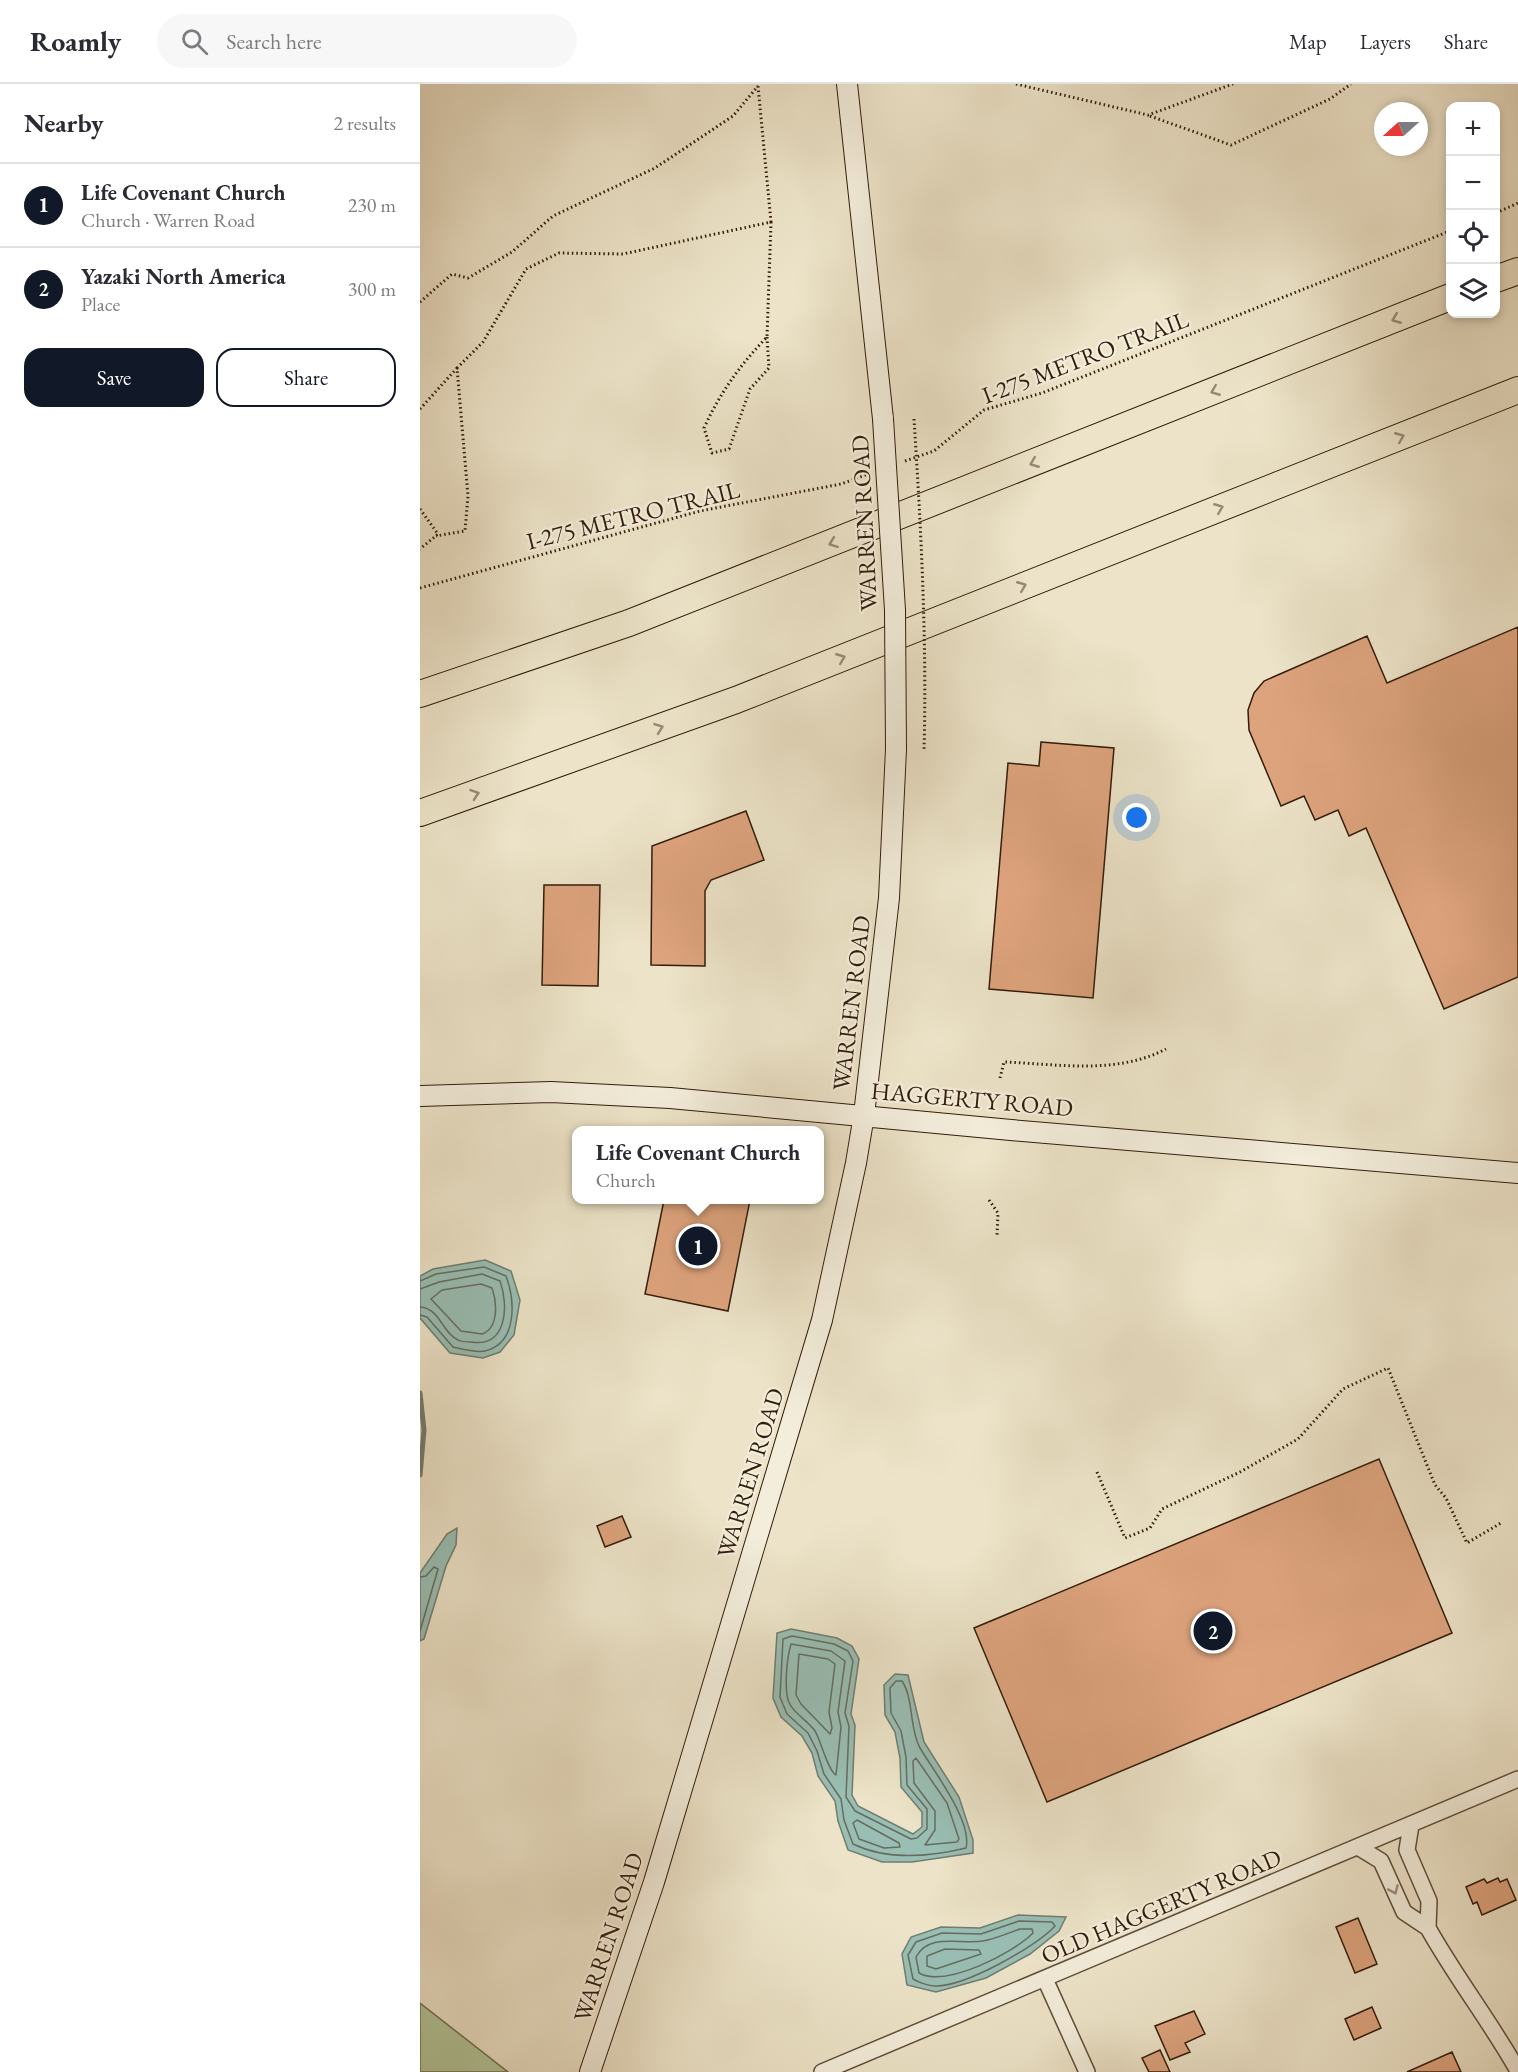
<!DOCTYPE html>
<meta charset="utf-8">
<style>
body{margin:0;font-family:"EB Garamond",serif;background:#f7f7f7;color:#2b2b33}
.controls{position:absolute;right:18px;top:18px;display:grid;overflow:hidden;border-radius:12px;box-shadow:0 3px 9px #0003}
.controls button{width:54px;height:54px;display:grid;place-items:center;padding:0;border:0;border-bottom:2px solid #e1e1e2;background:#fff;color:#2b2b33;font:30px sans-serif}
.compass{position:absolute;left:954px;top:18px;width:54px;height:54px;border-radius:50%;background:#fff;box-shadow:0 3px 9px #0003;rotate:249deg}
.you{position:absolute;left:717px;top:734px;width:21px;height:21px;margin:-15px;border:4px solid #fff;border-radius:50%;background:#1a73e8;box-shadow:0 0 0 9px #1a73e833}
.badge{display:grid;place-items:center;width:39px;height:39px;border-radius:50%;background:#111827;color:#fff;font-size:20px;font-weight:700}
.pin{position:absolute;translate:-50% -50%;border:3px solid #fff;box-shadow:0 2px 6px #0006}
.popup{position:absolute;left:152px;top:1042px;width:252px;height:78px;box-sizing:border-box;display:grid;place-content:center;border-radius:12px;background:#fff;filter:drop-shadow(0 2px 4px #0005);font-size:20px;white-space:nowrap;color:#7c7c81}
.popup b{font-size:22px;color:#2b2b33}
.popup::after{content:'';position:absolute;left:50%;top:100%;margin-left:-12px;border:12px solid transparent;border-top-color:#fff}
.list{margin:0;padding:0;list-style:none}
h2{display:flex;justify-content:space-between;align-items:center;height:78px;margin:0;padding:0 24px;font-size:26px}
h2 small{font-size:20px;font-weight:400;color:#7c7c81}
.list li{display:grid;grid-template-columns:39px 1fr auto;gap:18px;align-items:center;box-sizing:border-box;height:84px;padding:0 24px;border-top:2px solid #e1e1e2}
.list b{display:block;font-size:22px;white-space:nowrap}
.list p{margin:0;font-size:20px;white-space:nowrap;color:#7c7c81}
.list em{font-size:20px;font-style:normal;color:#7c7c81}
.actions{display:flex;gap:12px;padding:18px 24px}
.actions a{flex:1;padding:14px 0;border:2px solid #111827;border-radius:18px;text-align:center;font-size:21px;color:#111827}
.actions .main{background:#111827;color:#fff}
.icon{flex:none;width:33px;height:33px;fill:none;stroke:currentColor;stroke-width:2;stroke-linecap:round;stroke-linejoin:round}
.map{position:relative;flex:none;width:1098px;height:1988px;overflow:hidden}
header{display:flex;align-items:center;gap:36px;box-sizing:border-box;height:84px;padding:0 30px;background:#fff;border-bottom:2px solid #e1e1e2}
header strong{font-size:28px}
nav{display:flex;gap:33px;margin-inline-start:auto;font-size:21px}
.search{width:420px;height:54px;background:#f7f7f7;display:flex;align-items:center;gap:15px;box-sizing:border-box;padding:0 21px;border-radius:33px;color:#7c7c81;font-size:22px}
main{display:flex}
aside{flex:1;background:#fff}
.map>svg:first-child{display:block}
.green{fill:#b2c59a;stroke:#727052;stroke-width:1.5}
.water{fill:#99beb4;stroke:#707d70;stroke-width:1.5}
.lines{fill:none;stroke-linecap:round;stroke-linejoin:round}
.shore{stroke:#666d60;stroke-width:1.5}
.stream{stroke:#707d70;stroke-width:5}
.building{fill:#dda37d;stroke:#321c0b;stroke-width:1.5}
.street-casing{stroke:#604e3a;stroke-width:18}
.secondary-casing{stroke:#321c0b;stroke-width:22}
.highway-casing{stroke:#321c0b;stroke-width:28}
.path{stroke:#321c0b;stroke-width:3;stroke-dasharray:1.5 3;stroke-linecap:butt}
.street{stroke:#f3eddb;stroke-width:15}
.secondary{stroke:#f3eddb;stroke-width:20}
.highway{stroke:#ece3c8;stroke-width:26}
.secondary-bridge-casing{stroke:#321c0b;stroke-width:22;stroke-linecap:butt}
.path-bridge{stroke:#321c0b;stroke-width:3;stroke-dasharray:1.5 3;stroke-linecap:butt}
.secondary-bridge{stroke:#f3eddb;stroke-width:20}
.oneway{stroke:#988973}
.oneway2{stroke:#9c8f7d}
.labels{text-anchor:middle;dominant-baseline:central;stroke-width:4.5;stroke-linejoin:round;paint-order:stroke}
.street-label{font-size:24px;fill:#321c0b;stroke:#f3eddb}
</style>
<header>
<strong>Roamly</strong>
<div class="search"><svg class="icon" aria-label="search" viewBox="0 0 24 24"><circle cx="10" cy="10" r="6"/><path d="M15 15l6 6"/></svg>Search here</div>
<nav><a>Map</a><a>Layers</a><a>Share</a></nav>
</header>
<main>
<aside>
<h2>Nearby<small>2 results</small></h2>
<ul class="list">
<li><span class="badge">1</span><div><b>Life Covenant Church</b><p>Church · Warren Road</p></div><em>230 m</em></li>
<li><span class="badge">2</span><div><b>Yazaki North America</b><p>Place</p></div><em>300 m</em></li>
</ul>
<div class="actions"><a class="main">Save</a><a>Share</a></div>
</aside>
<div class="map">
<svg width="1098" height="1988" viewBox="0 0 1098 1988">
<rect width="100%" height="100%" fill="#ece3c8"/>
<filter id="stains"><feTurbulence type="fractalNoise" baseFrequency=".00333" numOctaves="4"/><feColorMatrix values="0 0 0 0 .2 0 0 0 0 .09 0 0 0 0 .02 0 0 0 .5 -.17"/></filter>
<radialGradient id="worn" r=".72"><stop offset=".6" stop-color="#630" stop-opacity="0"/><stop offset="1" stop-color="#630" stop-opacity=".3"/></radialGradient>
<path class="green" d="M0 1919 88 1988H0Z"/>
<path class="water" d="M65 1176 91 1187 100 1216 94 1251 80 1268 63 1274 30 1269 0 1234V1192L13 1185Z
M37 1444 36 1461 26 1482 4 1555 0 1557V1489L27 1450Z
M371 1545 417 1554 432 1562 439 1575 431 1630 435 1641 432 1711 438 1722 493 1750 502 1743V1728L481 1703 480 1674 475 1648 465 1631 464 1601 475 1590 488 1591 504 1658 539 1713 553 1756V1769L492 1778H462L428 1766 418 1737 415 1717 398 1692 392 1669 382 1652 361 1633 353 1614 357 1549Z
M598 1831 646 1833 639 1847 610 1870 566 1894 516 1908 487 1901 482 1870 491 1853 521 1843 560 1844Z"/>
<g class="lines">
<path class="shore" d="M0 1197 16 1190 64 1183 86 1192C95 1216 98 1259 65 1267 56 1269 42 1265 33 1263L7 1233 0 1231
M61 1200 72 1204C77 1218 79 1244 62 1250L41 1247 11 1215 22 1206Z
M0 1205 19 1198 62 1190 80 1197C89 1222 87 1264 51 1258 48 1258 41 1258 38 1256 22 1249 20 1224 0 1223
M0 1493 6 1492 14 1483 18 1485 0 1547
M372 1552 414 1560 428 1567 433 1577 425 1629 429 1642 426 1713 435 1727 491 1755 497 1754 507 1745V1725L487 1701 486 1673 481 1647 471 1629 470 1604 476 1597H482C494 1615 489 1644 500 1664 513 1686 553 1738 546 1764 509 1773 468 1777 433 1760L424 1736 421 1715 404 1690 397 1667 388 1649 367 1630 360 1613 363 1555Z
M371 1560 411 1567 425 1577 418 1628 421 1643 416 1691C408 1687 401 1657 395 1647 386 1634 369 1628 367 1611 365 1596 367 1574 371 1560Z
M379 1570 408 1575 415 1580 409 1628 412 1644 410 1650 381 1620 376 1611Z
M496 1674 527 1719 539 1755 537 1758 505 1761 515 1746V1727L494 1699 493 1677Z
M437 1736 479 1759 480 1763 464 1764 439 1755 433 1739Z
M599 1837 632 1838 635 1842C616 1863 544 1903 515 1902 508 1902 498 1898 493 1895L488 1871 496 1858 522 1849 561 1850Z
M600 1845H612L613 1849C593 1869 526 1904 499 1889L496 1873C509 1848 541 1861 563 1857 575 1855 588 1849 600 1845Z
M525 1865 559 1866 561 1870 516 1885 507 1882V1872Z"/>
<path class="stream" d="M0 1309 4 1346 0 1391"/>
</g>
<path class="building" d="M1098 543V893L1024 925 946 744 929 752 918 726 895 736 884 712 861 722 829 646 828 626 834 609 844 597 947 552 967 599Z
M621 658 694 664 673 914 569 905 588 679 619 682Z
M326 727 344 776 291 796 285 807V882L231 881 232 762Z
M124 801H180L178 902 122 901Z
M244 1116H330L308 1227 225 1210Z
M959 1375 1032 1549 627 1718 554 1544Z
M202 1432 211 1453 185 1463 177 1442Z
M1078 1794 1080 1798 1087 1795 1096 1816 1062 1831 1057 1818 1053 1820 1046 1803 1064 1795 1067 1799Z
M938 1834 957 1880 935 1889 916 1843Z
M952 1923 961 1944 934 1956 925 1935Z
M774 1927 785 1950 765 1959 770 1968 750 1976 735 1942Z
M740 1966 750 1988H729L722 1974Z
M1032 1968 1041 1988H987Z"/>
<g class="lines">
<g class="street-casing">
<path id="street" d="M938 1763 961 1777 984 1828 1008 1844 1009 1817 987 1766 991 1741
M1008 1844C1036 1894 1070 1937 1098 1987
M625 1895 667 1988
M402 1988 1098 1695"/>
</g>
<g class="secondary-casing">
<path id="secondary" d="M427 0 463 335
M0 1012 131 1008 250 1014 591 1046 1098 1089
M170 1988 234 1798 402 1236 436 1079 444 1031 469 814 476 665"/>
</g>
<g class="highway-casing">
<path id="highway" d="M1076 195 1098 187
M0 610 209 539 1030 213
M0 729 316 616 1098 306"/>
</g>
<path class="path" d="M596 0 728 31 813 0
M730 32 811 61 910 15 931 0
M1076 129 1098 119
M0 218 32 190 48 194 92 168 133 132 235 84 313 32 338 2
M347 253 349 284 330 305 309 365 292 369 284 344C300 309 320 281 347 253L351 138
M37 284 63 258 106 185 139 169 203 170 351 138 338 2
M0 325 37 284 48 412 45 447 16 452
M485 377 514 367 564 326 622 309 1030 147
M0 425 18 450 0 465
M0 504 280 427 421 400 448 390
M580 994 584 978C638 980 696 991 746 965
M569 1116 578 1129 577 1152
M677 1388 705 1454 730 1444 742 1425 820 1388 878 1355 923 1305 968 1284 1015 1401 1026 1414 1047 1459 1081 1439"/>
<use href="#street" class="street"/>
<use href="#secondary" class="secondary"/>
<use href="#highway" class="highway"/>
<g class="secondary-bridge-casing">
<path id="secondary-bridge" d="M463 335 475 526 476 665"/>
</g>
<path class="path-bridge" d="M494 335C501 445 507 556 504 667"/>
<use href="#secondary-bridge" class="secondary-bridge"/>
</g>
<defs><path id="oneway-chevron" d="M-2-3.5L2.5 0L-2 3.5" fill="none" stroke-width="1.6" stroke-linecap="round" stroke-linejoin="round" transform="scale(1.5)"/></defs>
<g class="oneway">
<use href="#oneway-chevron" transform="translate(976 235) rotate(158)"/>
<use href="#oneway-chevron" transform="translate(795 307) rotate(158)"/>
<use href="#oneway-chevron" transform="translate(980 353) rotate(-22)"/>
<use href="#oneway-chevron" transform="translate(614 379) rotate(158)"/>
<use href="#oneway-chevron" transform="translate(799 424) rotate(-22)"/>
<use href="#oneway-chevron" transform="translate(413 459) rotate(159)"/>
<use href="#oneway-chevron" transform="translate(602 502) rotate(-22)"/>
<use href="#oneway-chevron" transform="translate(421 574) rotate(-22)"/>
<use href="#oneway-chevron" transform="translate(239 644) rotate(-20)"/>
<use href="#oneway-chevron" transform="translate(55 710) rotate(-19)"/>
</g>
<use class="oneway2" href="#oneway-chevron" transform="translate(974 1806) rotate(66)"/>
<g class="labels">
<g class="street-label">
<text transform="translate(665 273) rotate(-21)">I-275 METRO TRAIL</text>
<text transform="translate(213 431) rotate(-14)">I-275 METRO TRAIL</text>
<text transform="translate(444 439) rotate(-93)">WARREN ROAD</text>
<text transform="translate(431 919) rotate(-83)">WARREN ROAD</text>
<text transform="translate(552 1015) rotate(5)">HAGGERTY ROAD</text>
<text transform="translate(330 1389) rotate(-73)">WARREN ROAD</text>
<text transform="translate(741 1822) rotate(-23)">OLD HAGGERTY ROAD</text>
<text transform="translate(188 1853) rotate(-72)">WARREN ROAD</text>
</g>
</g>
<rect width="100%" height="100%" filter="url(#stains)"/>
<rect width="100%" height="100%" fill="url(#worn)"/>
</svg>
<div class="controls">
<button>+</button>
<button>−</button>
<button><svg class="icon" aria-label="locate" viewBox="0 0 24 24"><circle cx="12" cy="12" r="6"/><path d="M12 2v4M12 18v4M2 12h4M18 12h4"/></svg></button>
<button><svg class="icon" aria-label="layers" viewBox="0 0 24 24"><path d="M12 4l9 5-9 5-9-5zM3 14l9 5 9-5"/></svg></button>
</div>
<svg class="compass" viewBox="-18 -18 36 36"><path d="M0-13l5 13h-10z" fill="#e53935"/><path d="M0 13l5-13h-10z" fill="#7c7c81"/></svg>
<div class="you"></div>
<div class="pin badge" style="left:278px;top:1162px">1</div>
<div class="popup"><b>Life Covenant Church</b>Church</div>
<div class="pin badge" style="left:793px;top:1547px">2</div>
</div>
</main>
